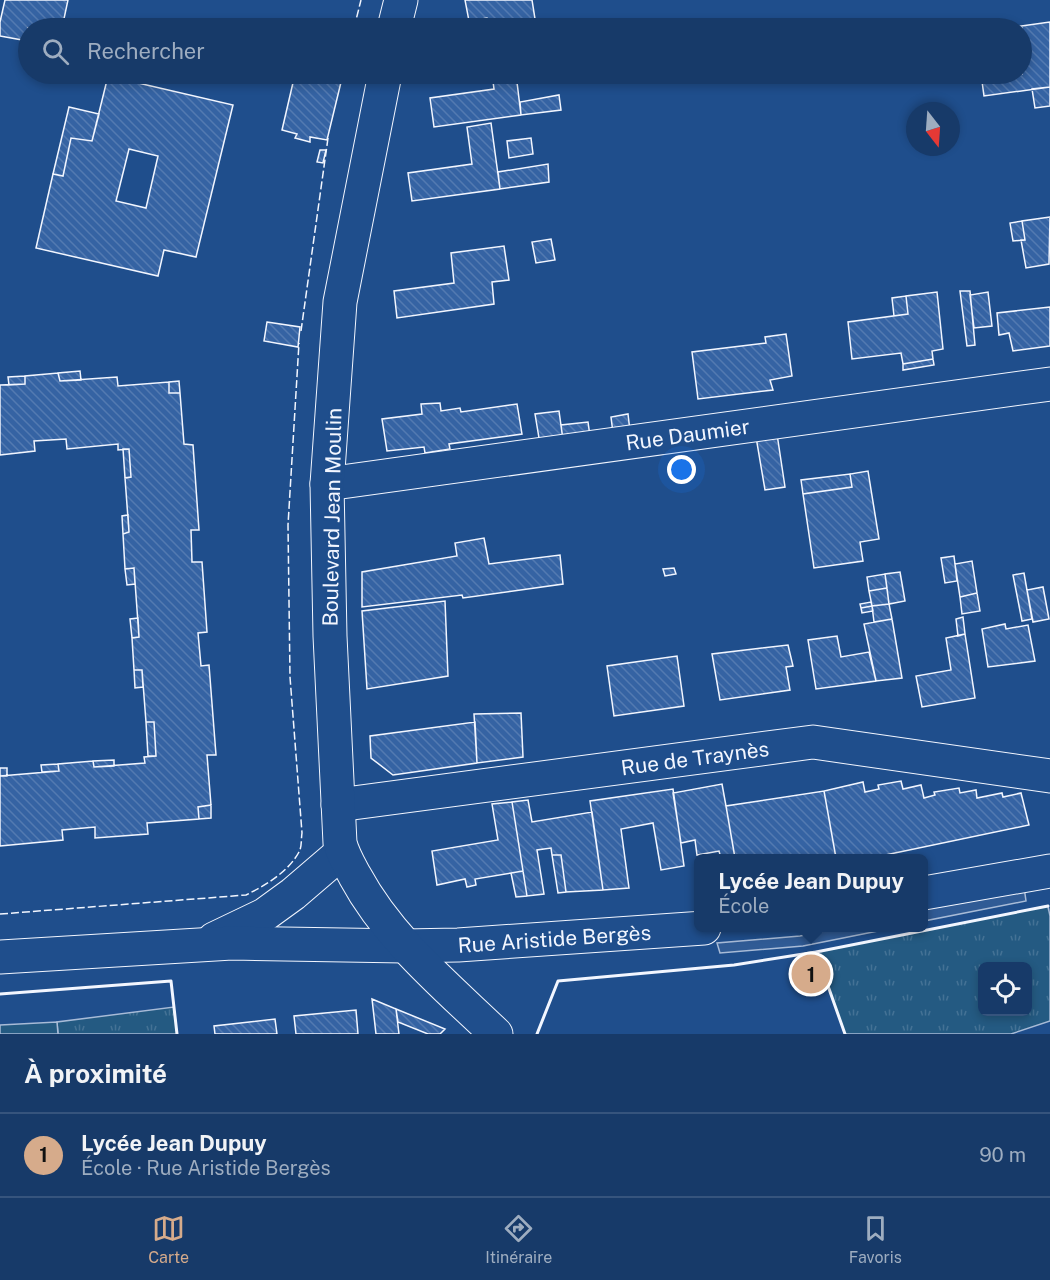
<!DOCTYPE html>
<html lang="fr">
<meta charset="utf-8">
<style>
body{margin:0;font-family:"Public Sans",sans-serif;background:#20416f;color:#f1f3f6}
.controls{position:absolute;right:18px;bottom:18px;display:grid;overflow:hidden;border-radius:9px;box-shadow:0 3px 9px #0003}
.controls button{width:54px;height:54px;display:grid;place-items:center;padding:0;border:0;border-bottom:2px solid #36547d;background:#173a69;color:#f1f3f6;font:30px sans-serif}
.compass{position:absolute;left:906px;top:102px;width:54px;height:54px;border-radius:50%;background:#173a69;box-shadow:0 3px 9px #0003;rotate:163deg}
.you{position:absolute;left:682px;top:470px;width:21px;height:21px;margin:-15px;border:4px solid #fff;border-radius:50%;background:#1a73e8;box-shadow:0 0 0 9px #1a73e833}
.badge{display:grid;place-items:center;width:39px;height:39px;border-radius:50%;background:#d6ab8b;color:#111;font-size:20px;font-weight:700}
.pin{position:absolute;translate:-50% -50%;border:3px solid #fff;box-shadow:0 2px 6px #0006}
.popup{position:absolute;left:694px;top:854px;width:234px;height:78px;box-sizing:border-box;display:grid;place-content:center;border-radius:9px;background:#173a69;filter:drop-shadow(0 2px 4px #0005);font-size:20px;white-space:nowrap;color:#9eadc0}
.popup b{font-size:22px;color:#f1f3f6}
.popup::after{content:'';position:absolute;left:50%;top:100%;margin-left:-12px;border:12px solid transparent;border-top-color:#173a69}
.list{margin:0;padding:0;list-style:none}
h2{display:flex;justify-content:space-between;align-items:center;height:78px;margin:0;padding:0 24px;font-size:26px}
h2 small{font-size:20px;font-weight:400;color:#9eadc0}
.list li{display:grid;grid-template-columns:39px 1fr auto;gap:18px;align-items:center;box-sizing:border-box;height:84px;padding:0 24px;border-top:2px solid #36547d}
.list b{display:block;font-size:22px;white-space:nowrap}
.list p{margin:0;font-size:20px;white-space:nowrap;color:#9eadc0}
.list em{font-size:20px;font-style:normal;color:#9eadc0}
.icon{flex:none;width:33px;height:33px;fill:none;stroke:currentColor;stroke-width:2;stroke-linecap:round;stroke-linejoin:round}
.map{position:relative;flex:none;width:1050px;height:1034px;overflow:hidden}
.search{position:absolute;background:#173a69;box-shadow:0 3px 9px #0003;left:18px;right:18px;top:18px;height:66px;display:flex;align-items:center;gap:15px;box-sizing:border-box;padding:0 21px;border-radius:33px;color:#9eadc0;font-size:22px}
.sheet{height:162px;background:#173a69}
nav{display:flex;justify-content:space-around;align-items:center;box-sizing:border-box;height:84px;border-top:2px solid #36547d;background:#173a69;font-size:16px;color:#9eadc0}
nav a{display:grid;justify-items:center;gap:3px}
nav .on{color:#d6ab8b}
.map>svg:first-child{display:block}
.grass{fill:url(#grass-tufts);stroke:#a8bbd7;stroke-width:1.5;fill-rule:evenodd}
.garden{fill:#245a82;stroke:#a8bbd7;stroke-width:1.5}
.parking{fill:#305b95;stroke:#a8bbd7;stroke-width:1.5}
.building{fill:url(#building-back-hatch);stroke:#f2f6ff;stroke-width:1.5;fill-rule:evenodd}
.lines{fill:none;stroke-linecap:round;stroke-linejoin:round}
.minor-casing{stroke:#f2f6ff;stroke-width:35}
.tertiary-casing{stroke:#f2f6ff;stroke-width:35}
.minor{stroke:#1f4e8c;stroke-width:33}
.tertiary{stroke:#1f4e8c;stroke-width:33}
.fence{stroke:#f2f6ff;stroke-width:1.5;stroke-dasharray:8 3;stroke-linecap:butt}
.wall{stroke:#f2f6ff;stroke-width:3}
.labels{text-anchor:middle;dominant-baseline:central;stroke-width:4.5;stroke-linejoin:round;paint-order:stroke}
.street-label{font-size:21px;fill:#f2f6ff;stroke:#1f4e8c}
</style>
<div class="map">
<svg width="1050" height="1034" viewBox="0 0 1050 1034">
<defs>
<pattern id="grass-tufts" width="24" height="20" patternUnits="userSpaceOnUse" patternTransform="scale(1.5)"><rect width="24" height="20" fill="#245a82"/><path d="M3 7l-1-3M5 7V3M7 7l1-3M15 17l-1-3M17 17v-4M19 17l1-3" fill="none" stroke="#447295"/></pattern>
<pattern id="building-back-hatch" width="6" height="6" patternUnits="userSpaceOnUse" patternTransform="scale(1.5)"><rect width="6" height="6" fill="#3563a3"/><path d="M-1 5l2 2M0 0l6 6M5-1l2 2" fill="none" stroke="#537ab1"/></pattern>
</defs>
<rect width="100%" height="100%" fill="#1f4e8c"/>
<path class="grass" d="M1048 906 1050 916V1021L1011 1034H845L816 952ZM982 966H1028V1012H982Z
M174 1007 177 1034H58L57 1022Z"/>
<path class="garden" d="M57 1022 58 1034H0V1025Z"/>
<path class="parking" d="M1024 887 1026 901 924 921V909Z
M839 928H893L803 946 720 953 717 943 800 936Z"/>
<path class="building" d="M5 0H68L62 28H28V41L0 36V22Z
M465 0H532L536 25 546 23 547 28H490L487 18 469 21Z
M1050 22V87L984 96 981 74H1022V28H1007Z
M295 74H343L327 140 310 137V142L295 138 297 134 282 130Z
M492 74H516L521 115 434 127 430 98 494 89Z
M108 76 233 105 196 257 164 250 158 276 36 248 53 174 63 176 71 138 92 141ZM129 149 158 156 146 208 116 201Z
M1050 87V106L1035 108 1032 89Z
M559 95 561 110 521 115 520 102Z
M69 107 99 114 92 141 71 138 63 176 53 174Z
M491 123 500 189 412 201 408 173 472 164 467 127Z
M531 138 533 154 509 158 507 141Z
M320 150H326L323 163 317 162Z
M548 164 549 182 500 189 498 172Z
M1050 217 1049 264 1026 268 1021 240H1025L1022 221Z
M1022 221 1025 240 1013 241 1010 223Z
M551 239 555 260 536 263 532 242Z
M504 246 509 280 492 282 494 304 397 318 394 291 454 283 451 253Z
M960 291H970L975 345 967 346Z
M937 292 943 349 932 351 933 359 903 364 901 353 852 359 848 322 908 314 906 296Z
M988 292 992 326 974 328 970 295Z
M906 296 908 314 894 316 892 298Z
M1050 307V346L1013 351 1009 333 999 335 997 313Z
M267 322 300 327 298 347 264 341Z
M786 334 792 376 770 380 773 390 698 399 692 352 766 343 765 337Z
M933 359 934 365 903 370V364Z
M80 371 81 380 60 381 58 373Z
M58 373 60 381 117 377 118 386 169 382V393H180L184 444 193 445 199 530H191L192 562H202L207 632 198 633 201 666 209 665 216 755H207L211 805 198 807 199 819 147 823 148 834 95 838V827L62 830 63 840 0 846V776L59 771 58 764 93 761 94 767 145 763 144 757 156 756 154 722H146L142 670H134L132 638 139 637 134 568 125 569 123 534 129 532 125 478 131 477 129 449 118 450V444L67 449 66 439 34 441 35 451 0 455V385L25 384V376Z
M25 376V384L9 385 8 377Z
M179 381 180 393H169V382Z
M440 403 441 411 460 408 461 412 517 404 522 434 449 444 450 449 425 453 424 447 387 451 382 419 422 414 421 404Z
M559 411 563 440 540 444 535 414Z
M628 414 630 431 613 433 611 417Z
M588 422 590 436 563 440 561 425Z
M777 434 785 487 765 490 756 437Z
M123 449H129L131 477 125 478Z
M868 471 879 539 860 542 863 561 814 568 803 494 852 487 850 474Z
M850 474 852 487 803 494 801 480Z
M128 515 129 532 123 534 122 516Z
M484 538 489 564 560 555 563 584 463 598 462 595 362 607V572L457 556 455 543Z
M954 556 957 581 945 583 941 558Z
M972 561 977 593 960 597 955 564Z
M134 568 135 584 127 585 125 569Z
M674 568 676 574 665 576 663 569Z
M900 572 905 601 889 604 885 574Z
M1024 573 1032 619 1022 621 1013 575Z
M885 574 887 588 869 591 867 577Z
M1043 587 1049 619 1033 622 1027 590Z
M887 588 889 604 872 606 869 591Z
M977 593 980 611 962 614 960 597Z
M445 601 448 676 367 689 362 611Z
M871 602 872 606 861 608 860 604Z
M889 604 892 619 874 622 872 606Z
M872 606 873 611 862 613 861 608Z
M963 617 965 634 958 636 956 619Z
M138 618 139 637 132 638 130 619Z
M892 619 902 678 876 681 864 624Z
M1005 624 1006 629 1028 625 1035 661 988 667 982 629Z
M965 634 975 698 922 707 916 676 951 670 946 638Z
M837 636 841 657 869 652 876 681 816 689 808 640Z
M788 645 793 666 786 667 790 690 720 700 712 654Z
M677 656 684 706 614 716 607 666Z
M134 670H142L143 687 135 688Z
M521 713 523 757 477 763 474 714Z
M146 722H154L156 756H148Z
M475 722 477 763 393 775 371 758 370 736Z
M114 760V766L94 767 93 761Z
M58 764 59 771 42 772 41 765Z
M0 768H7V776H0Z
M901 781 903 789 921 785 924 798 935 795 934 792 959 788 960 793 976 790 977 798 1002 793 1003 797 1021 793 1029 825 871 858H836L824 791 863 782 865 792 879 789 878 785Z
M722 784 726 806 735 858H721L719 851 697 855 695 840 681 843 673 793Z
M673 789 684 866 661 870 653 823 621 829 629 888 603 890 590 801Z
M824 791 836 858H735L726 806Z
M528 800 532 822 592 812 603 890 566 892 561 855H552L551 848 537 850 544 894 527 896 512 802Z
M512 802 523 871 475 879 476 885 467 887 465 879 437 885 432 851 498 840 492 804Z
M211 805V818L199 819 198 807Z
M552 855H561L566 892 558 893Z
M523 871 527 896 516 897 511 873Z
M372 999 396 1009 399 1034H376Z
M396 1009 445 1029 440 1034H428L398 1022Z
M356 1010 358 1034H296L294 1016Z
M275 1019 277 1034H215L214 1026Z"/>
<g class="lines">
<g class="minor-casing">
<g id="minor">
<path id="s1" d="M327 484 1050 384"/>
<path id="s2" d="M338 805 813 742 1050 776"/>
<path d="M924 893 1050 871"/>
<path d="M214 939 264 915 293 894 342 852"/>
<path id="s3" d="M0 957 232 943 404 946 458 945 704 928"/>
</g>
</g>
<g class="tertiary-casing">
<path id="tertiary" d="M394 28 401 0
M385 74 340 302 327 484 330 636 340 843C343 855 349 865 355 876 389 939 445 985 496 1034"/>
</g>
<use href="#minor" class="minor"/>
<use href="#tertiary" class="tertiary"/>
<path class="fence" d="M354 28 361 0
M301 331 328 138
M0 914 246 895C266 885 288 872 299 852 302 847 301 839 302 833L290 677 288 525 299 343"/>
<path class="wall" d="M816 952 845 1034
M0 994 171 981 177 1034
M537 1034 558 981 734 965 816 952 1048 906"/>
</g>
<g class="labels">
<g class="street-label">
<text stroke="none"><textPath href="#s1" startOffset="364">Rue Daumier</textPath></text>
<text transform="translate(332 517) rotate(-89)">Boulevard Jean Moulin</text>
<text stroke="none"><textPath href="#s2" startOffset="360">Rue de Traynès</textPath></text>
<text stroke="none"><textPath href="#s3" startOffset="555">Rue Aristide Bergès</textPath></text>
</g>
</g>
</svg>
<div class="controls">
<button><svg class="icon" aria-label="locate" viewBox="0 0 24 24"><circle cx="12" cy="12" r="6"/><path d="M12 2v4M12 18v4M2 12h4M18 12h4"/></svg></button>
</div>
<svg class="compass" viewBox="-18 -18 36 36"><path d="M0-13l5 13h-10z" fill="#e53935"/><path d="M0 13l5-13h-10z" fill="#9eadc0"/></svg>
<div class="you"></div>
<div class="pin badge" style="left:811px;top:974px">1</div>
<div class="popup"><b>Lycée Jean Dupuy</b>École</div>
<div class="search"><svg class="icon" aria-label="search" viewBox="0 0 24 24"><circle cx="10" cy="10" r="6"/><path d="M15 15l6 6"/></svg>Rechercher</div>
</div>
<section class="sheet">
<h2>À proximité<small></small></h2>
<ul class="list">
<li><span class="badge">1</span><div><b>Lycée Jean Dupuy</b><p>École · Rue Aristide Bergès</p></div><em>90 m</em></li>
</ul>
</section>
<nav>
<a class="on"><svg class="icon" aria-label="map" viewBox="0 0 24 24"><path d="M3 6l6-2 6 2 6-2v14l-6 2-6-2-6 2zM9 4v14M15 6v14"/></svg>Carte</a>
<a><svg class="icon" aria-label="directions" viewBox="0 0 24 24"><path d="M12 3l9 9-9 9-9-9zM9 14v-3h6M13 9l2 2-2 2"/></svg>Itinéraire</a>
<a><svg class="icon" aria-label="saved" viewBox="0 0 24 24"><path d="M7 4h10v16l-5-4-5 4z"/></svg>Favoris</a>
</nav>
